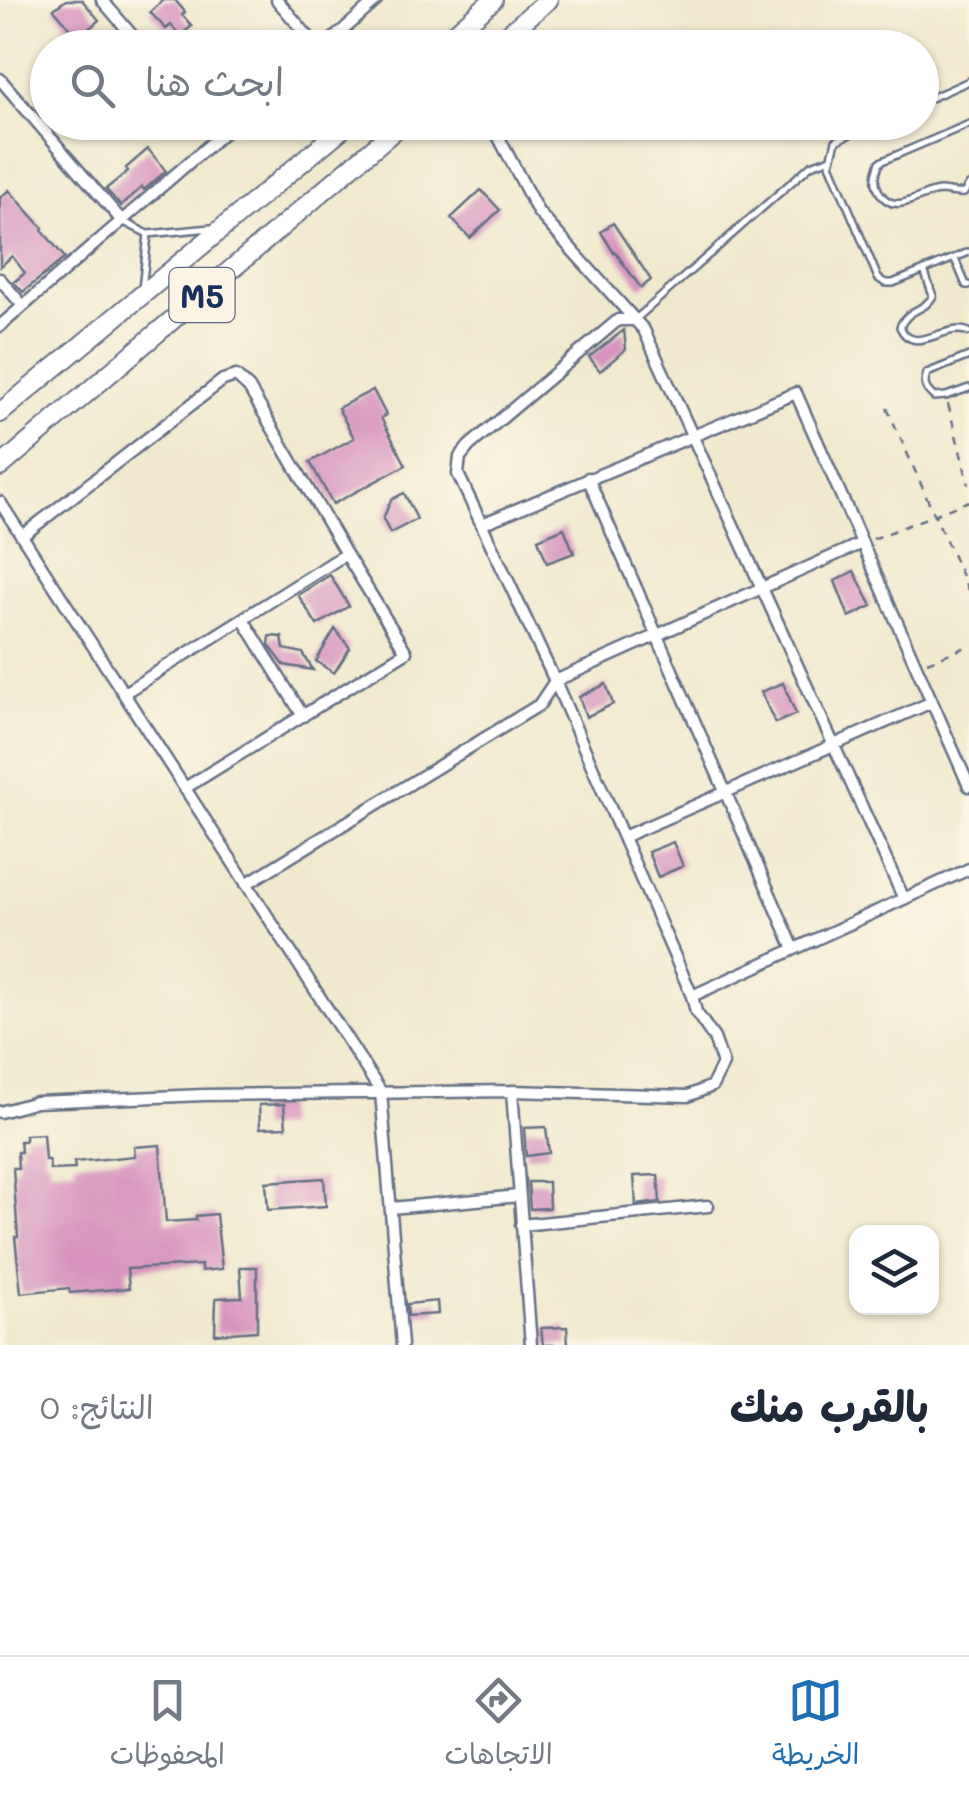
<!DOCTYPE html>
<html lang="ar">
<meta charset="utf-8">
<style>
body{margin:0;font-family:Mali,"Playpen Sans Arabic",sans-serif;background:#f2f2f3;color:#1f2937;direction:rtl}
.controls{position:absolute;right:30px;bottom:30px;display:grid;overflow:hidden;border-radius:20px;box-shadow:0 2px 8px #0004}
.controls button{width:90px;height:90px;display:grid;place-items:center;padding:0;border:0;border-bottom:2px solid #e0e1e3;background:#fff;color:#1f2937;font:50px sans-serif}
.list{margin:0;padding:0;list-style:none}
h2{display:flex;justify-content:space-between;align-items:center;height:130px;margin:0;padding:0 40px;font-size:42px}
h2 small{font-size:32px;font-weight:400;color:#747a83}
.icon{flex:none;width:55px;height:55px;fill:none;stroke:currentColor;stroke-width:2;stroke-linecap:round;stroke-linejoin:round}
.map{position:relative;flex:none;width:969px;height:1345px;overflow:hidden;direction:ltr}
.search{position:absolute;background:#fff;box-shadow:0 2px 8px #0004;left:30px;right:30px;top:30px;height:110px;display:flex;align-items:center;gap:25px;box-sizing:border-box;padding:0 35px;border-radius:55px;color:#747a83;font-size:38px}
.sheet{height:310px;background:#fff}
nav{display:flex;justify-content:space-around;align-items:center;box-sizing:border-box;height:140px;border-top:2px solid #e0e1e3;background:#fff;font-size:28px;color:#747a83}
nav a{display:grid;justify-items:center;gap:5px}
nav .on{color:#1f6fb2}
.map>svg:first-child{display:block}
.building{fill:#d794c0}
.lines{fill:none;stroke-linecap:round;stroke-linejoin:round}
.service-casing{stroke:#667085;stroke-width:10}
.minor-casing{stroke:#667085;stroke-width:15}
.motorway-casing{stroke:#667085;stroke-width:22}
.path{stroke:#667085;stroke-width:2.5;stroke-dasharray:8 8;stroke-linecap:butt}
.service{stroke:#fff;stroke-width:5}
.minor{stroke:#fff;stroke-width:10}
.motorway{stroke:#fff;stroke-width:18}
.labels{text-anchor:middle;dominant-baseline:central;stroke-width:10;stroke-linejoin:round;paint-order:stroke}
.shield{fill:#fcf5e5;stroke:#5e6a86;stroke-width:2.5}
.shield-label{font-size:32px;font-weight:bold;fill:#1b2f5e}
</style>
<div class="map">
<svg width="969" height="1345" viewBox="0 0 969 1345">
<rect width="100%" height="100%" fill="#fcf5e5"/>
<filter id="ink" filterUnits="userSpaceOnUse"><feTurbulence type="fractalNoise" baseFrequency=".01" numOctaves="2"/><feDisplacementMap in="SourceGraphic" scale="20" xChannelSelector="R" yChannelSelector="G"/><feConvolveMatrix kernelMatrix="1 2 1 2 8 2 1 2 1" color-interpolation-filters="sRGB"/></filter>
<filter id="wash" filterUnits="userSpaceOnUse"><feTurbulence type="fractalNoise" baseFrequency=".0048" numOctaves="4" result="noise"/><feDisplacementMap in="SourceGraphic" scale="40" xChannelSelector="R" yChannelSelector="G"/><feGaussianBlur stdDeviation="2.25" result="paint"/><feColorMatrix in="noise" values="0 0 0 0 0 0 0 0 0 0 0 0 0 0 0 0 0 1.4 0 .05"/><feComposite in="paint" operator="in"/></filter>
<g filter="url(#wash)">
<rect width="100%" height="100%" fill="#f0e9cd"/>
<g id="blocks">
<path class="building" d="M66 0H82L99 20 78 38 54 9Z
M163 0H175L185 12 182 15 192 26 180 36 171 25 166 29 150 12Z
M148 149 166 171 144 190 142 187 121 206 106 189 128 171 126 168Z
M9 190 43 228 42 230 65 258 23 292 14 282 25 273 12 256 0 267V198Z
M481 190 500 210 470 238 451 218Z
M613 223 651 280 641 288 615 252 614 253 601 232Z
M624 330 626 349 600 371 589 357Z
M373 390 386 415 381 418 406 465 333 504 310 462 354 438 338 408Z
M404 493 417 519 390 533 383 519 391 500Z
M564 528 574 553 547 563 538 539Z
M854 571 872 606 849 617 835 581Z
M330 575 349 606 317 625 298 595Z
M335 629 350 648 334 673 316 661Z
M270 636 282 637 284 649 303 653 313 670 284 665 269 645Z
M783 683 796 714 775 723 761 692Z
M606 684 613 704 586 717 579 697Z
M673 842 683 866 658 877 648 852Z
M284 1104 286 1127 260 1128 259 1105Z
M546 1127 549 1153 526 1156 524 1128Z
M43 1134 45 1160H49L50 1170 75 1169 74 1162 135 1156 134 1147 160 1145 166 1222 196 1220V1216L216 1214 222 1269 201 1271V1265L127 1269 129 1288 70 1293 69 1288 21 1293 15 1237H18L13 1168H18L17 1152H21L20 1141H25V1135Z
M658 1175 660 1202 636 1205 634 1176Z
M324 1178 326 1206 268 1210 266 1182Z
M528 1182H548L549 1208 530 1209Z
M240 1267H257V1331L215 1334 216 1298 242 1297Z
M437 1301 438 1314 408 1316 407 1304Z
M567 1327 568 1345H543L541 1328Z"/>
</g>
</g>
<g filter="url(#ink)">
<use href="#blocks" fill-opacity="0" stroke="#667085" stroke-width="2.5"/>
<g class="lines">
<g class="service-casing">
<path id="service" d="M922 102 969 81
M875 122 836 141 830 164 878 278 885 283H893L969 252
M969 124 880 162C876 173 873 183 880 193 895 217 919 193 939 191 948 191 954 194 964 193L969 185
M124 222 148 234
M955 259 966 285H969
M924 270 933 296C924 312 908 308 900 327 914 358 946 321 969 332
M142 290 148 234 211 228
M637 318 811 165 831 158
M969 356 927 373C923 385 925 389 934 397L946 396 969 388"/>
</g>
<g class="minor-casing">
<path id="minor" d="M102 0 143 48
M277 0 318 48
M323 48 377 0
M0 79 122 221
M207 122 219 137
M486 122 497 134 538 212 644 330 904 899
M0 279 23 306
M0 326 236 122
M588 478 794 949
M0 502 381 1092 402 1345
M482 524 796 393 969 786
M22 536 223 380 236 376 249 388 346 554
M243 619 303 716
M124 693 346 554 406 652 185 788
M623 837 932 702
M246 884 539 705 555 681 862 543
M692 996 969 869
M512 1091 531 1345
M0 1112 36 1102 204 1095 512 1091 688 1096 712 1086 723 1064 714 1038 696 1012 692 996 555 681 458 474 460 457 469 446 618 320H635
M391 1208 519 1196
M521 1225 708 1206"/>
</g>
<g class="motorway-casing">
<path id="motorway" d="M438 48 493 0
M492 48 548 0
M0 413 350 122
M0 467 404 122"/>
</g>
<path class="path" d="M948 404 969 485
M887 408 969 592
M873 539 969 501
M927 662 969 646"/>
<use href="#service" class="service"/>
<use href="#minor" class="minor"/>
<use href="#motorway" class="motorway"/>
</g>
</g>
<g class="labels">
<rect class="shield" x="169.5" y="268" width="65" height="54" rx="8"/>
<g class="shield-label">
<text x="202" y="295">M5</text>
</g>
</g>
</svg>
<div class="controls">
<button><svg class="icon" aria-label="layers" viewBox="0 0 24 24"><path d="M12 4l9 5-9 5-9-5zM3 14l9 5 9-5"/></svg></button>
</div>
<div class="search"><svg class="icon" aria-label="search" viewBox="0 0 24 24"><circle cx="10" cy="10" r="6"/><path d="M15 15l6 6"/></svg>ابحث هنا</div>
</div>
<section class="sheet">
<h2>بالقرب منك<small>النتائج: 0</small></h2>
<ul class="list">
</ul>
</section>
<nav>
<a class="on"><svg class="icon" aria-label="map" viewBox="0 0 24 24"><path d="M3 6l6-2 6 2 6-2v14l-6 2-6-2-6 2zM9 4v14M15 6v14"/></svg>الخريطة</a>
<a><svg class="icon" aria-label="directions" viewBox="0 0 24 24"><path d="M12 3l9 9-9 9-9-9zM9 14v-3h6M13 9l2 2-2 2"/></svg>الاتجاهات</a>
<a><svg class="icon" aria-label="saved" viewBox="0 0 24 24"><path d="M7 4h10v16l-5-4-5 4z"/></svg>المحفوظات</a>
</nav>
